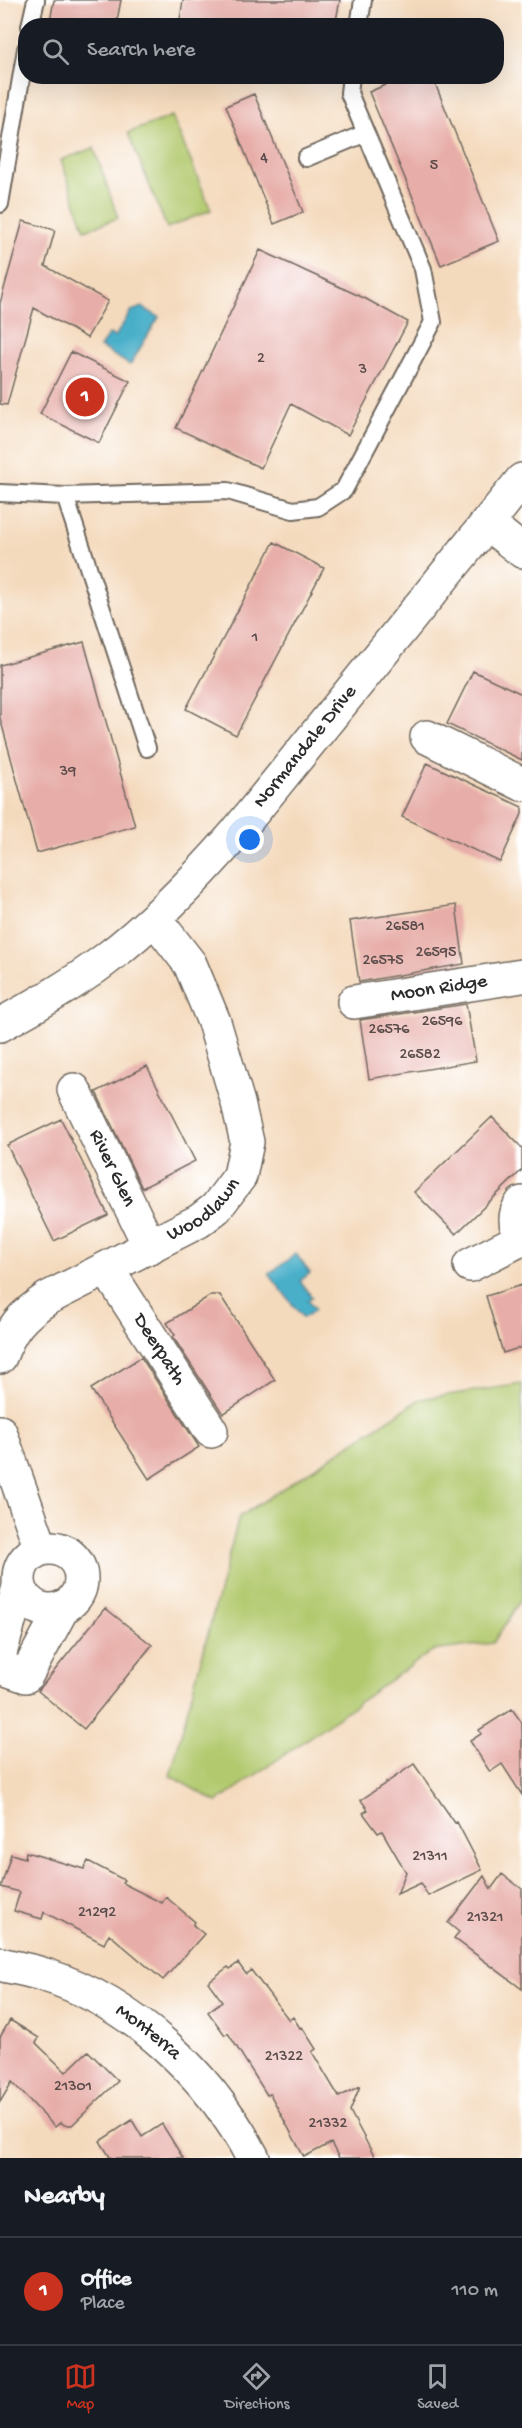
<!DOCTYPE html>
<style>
body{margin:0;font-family:"Gochi Hand",sans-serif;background:#20242c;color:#f1f3f6}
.you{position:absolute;left:250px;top:840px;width:21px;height:21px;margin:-15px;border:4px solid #fff;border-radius:50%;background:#1a73e8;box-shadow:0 0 0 9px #1a73e833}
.badge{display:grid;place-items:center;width:39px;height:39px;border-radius:50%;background:#c8321e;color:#fff;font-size:20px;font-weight:700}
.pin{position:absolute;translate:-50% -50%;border:3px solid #fff;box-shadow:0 2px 6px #0006}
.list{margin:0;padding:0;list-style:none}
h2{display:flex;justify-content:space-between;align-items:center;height:78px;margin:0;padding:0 24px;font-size:26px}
h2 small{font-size:20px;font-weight:400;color:#9ea1a6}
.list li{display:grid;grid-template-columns:39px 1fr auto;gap:18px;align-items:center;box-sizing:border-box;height:108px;padding:0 24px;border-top:2px solid #363941}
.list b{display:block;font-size:22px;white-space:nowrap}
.list p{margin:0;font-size:20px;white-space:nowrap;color:#9ea1a6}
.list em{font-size:20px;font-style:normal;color:#9ea1a6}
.icon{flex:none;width:33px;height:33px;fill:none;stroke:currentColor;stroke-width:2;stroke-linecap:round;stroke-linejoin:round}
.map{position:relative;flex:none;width:522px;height:2158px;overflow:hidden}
.search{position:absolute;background:#171b24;box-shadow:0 6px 24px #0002;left:18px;right:18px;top:18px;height:66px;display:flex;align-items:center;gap:15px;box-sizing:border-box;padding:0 21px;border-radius:24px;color:#9ea1a6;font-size:22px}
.sheet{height:186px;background:#171b24}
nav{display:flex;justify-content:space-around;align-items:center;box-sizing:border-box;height:84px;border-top:2px solid #363941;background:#171b24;font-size:16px;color:#9ea1a6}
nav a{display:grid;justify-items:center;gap:3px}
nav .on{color:#c8321e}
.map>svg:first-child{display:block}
.green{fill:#b2c96e;stroke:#6e7a4c;stroke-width:1.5}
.water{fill:#4aafc9;stroke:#3a6d7a;stroke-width:1.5}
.building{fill:#e7ada8}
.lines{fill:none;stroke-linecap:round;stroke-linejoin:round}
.service-casing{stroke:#71685e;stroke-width:20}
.minor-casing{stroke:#71685e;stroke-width:36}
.tertiary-casing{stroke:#71685e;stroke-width:36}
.service{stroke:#fff;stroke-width:16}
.minor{stroke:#fff;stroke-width:33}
.tertiary{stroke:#fff;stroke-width:33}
.labels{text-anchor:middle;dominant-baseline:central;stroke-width:5;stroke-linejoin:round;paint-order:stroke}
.number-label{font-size:16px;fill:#5a4c4a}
.street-label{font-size:20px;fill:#2b2b2b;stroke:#fff}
</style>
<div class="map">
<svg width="522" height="2158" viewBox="0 0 522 2158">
<rect width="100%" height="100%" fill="#fff"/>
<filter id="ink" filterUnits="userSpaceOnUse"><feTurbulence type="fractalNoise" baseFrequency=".0167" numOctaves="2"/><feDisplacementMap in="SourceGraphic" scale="12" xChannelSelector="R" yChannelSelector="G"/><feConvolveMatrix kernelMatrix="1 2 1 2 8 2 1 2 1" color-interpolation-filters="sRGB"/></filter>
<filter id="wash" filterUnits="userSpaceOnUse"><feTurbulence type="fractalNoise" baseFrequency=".008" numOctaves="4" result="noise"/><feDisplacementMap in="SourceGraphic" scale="24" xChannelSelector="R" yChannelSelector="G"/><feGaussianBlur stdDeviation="1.35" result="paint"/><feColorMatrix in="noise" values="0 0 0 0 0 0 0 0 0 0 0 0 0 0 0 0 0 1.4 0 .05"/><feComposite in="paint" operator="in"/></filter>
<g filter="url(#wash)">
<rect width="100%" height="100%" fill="#f4dabd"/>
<path class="green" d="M172 116 211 210 167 228 128 133Z
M94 148 118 218 85 230 61 160Z
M522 1384V1598L493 1643 432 1651 217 1802 170 1776 239 1517 420 1399Z"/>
<path class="water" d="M142 307 159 317 130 365 100 347 109 334 115 337 131 311Z
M296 1254 310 1273 300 1281 312 1297 308 1300 315 1310 303 1318 269 1274Z"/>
<g id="blocks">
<path class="building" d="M54 0H121L116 26H49Z
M183 0H340L335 26H179Z
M406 76H432L499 241 441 265 369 92Z
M254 94 303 212 274 224 226 106Z
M23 221 55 230 45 266 108 301 87 338 34 308 7 405 0 404V303Z
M260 250 366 299 408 322 348 435 291 404 261 468 176 428Z
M71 352 130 381 99 443 40 414Z
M274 542 324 568 236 735 186 709Z
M84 642 135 826 37 853 0 718V665Z
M473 671 522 694V760L447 724Z
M427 763 522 807V814L500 862 402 817Z
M456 905 464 964 359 982 350 921Z
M466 1004 476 1061 369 1079 360 1020Z
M147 1066 195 1161 142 1188 96 1092Z
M492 1117 522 1148V1170L456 1234 414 1192Z
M61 1119 108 1215 54 1241 7 1145Z
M522 1285V1347L503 1353 486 1296Z
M211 1295H220L275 1380 223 1414 173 1337 175 1335 167 1323Z
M141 1357 199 1447 149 1479 91 1389Z
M105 1608 152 1645 84 1729 38 1691Z
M512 1709 522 1723V1795L502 1764 490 1772 470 1741 481 1734 479 1730Z
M414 1764 455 1823 457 1822 482 1870 428 1896 421 1883 397 1894 406 1872 382 1831 378 1833 363 1813 368 1810 361 1800Z
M26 1852 84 1869 88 1861 124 1880 122 1883 162 1903 166 1897 195 1922 193 1925 204 1934 163 1980 109 1934 104 1944 44 1912 42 1919 14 1911 20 1892 1 1887 11 1854 25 1858Z
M502 1874 522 1889V1989L454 1938 459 1932 448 1923 484 1876 491 1889Z
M238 1963 246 1974 251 1970 289 2020 293 2017 300 2028 302 2027 316 2049 312 2052 339 2097 360 2086 350 2111 375 2158H339L331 2143 304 2157 270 2094 267 2095 228 2033 225 2035 208 2012 222 2001 208 1982 228 1967 230 1969Z
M10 2020 39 2038 36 2043 66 2072 88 2051 118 2081 72 2125H64L61 2122 55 2127 12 2082 0 2102V2037Z
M132 2120 142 2137 162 2124 183 2158H108L110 2157 100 2141Z"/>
</g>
</g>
<g filter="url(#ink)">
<use href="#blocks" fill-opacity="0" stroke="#71685e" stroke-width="1.5"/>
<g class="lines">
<g class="service-casing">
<path id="service" d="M30 26 36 0
M359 26 363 0
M306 158 366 133
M0 204 26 49
M0 493 65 496 228 491 293 510 318 507 344 490 433 322 423 269 349 93 351 76
M65 496 147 748"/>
</g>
<g class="minor-casing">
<g id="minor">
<path d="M488 524 522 551"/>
<path d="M427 737 522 784"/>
<path id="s1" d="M354 1002 522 976"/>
<path id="s2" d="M74 1090 150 1247"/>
<path d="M522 1203C513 1215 515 1227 522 1240"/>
<path d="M470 1265 521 1239"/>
<path id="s3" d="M107 1269 211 1431"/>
<path id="s4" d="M0 1357C11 1328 21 1316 48 1298L199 1221 216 1208 240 1176 247 1142 238 1103 214 1022 190 964 155 919"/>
<path d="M0 1432 41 1549"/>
<circle cx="50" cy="1579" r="31"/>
<path d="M0 1653 19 1587"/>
<path d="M0 1667 26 1676 63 1607"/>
<path id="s5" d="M0 1964C15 1968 30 1970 45 1975 133 2003 211 2076 253 2158"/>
</g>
</g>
<g class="tertiary-casing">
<g id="tertiary">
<path id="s6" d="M0 1025C36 1005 72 985 105 960 154 923 196 879 236 833L522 480"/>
</g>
</g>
<use href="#service" class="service"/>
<use href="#minor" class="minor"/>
<use href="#tertiary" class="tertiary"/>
</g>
</g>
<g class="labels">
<g class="number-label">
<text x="264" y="159">4</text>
<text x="434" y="166">5</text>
<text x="261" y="359">2</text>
<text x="363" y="370">3</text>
<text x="255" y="638">1</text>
<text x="68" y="772">39</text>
<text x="405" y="927">26581</text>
<text x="436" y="953">26595</text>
<text x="383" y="961">26575</text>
<text x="442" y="1022">26596</text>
<text x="389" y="1030">26576</text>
<text x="420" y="1055">26582</text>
<text x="430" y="1857">21311</text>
<text x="97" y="1913">21292</text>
<text x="485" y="1918">21321</text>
<text x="284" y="2057">21322</text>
<text x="73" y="2087">21301</text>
<text x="328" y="2124">21332</text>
</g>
<g class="street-label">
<text stroke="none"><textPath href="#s6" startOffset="417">Normandale Drive</textPath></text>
<text stroke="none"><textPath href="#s1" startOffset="86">Moon Ridge</textPath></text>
<text stroke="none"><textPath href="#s2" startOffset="87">River Glen</textPath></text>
<text stroke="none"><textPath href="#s4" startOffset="258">Woodlawn</textPath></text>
<text stroke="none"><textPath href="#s3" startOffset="96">Deerpath</textPath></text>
<text stroke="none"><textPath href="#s5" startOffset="165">Monterra</textPath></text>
</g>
</g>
</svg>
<div class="you"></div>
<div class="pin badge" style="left:85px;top:397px">1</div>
<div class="search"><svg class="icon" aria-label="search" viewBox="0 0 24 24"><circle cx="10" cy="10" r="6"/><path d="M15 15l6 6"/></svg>Search here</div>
</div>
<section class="sheet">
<h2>Nearby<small></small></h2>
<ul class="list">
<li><span class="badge">1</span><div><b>Office</b><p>Place</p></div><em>110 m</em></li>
</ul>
</section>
<nav>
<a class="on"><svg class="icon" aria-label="map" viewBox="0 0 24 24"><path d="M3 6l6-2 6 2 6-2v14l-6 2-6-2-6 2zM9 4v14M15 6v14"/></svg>Map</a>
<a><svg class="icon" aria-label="directions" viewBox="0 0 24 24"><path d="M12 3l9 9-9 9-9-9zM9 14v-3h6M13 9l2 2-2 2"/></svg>Directions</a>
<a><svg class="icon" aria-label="saved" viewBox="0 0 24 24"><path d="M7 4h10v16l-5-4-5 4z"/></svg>Saved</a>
</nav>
